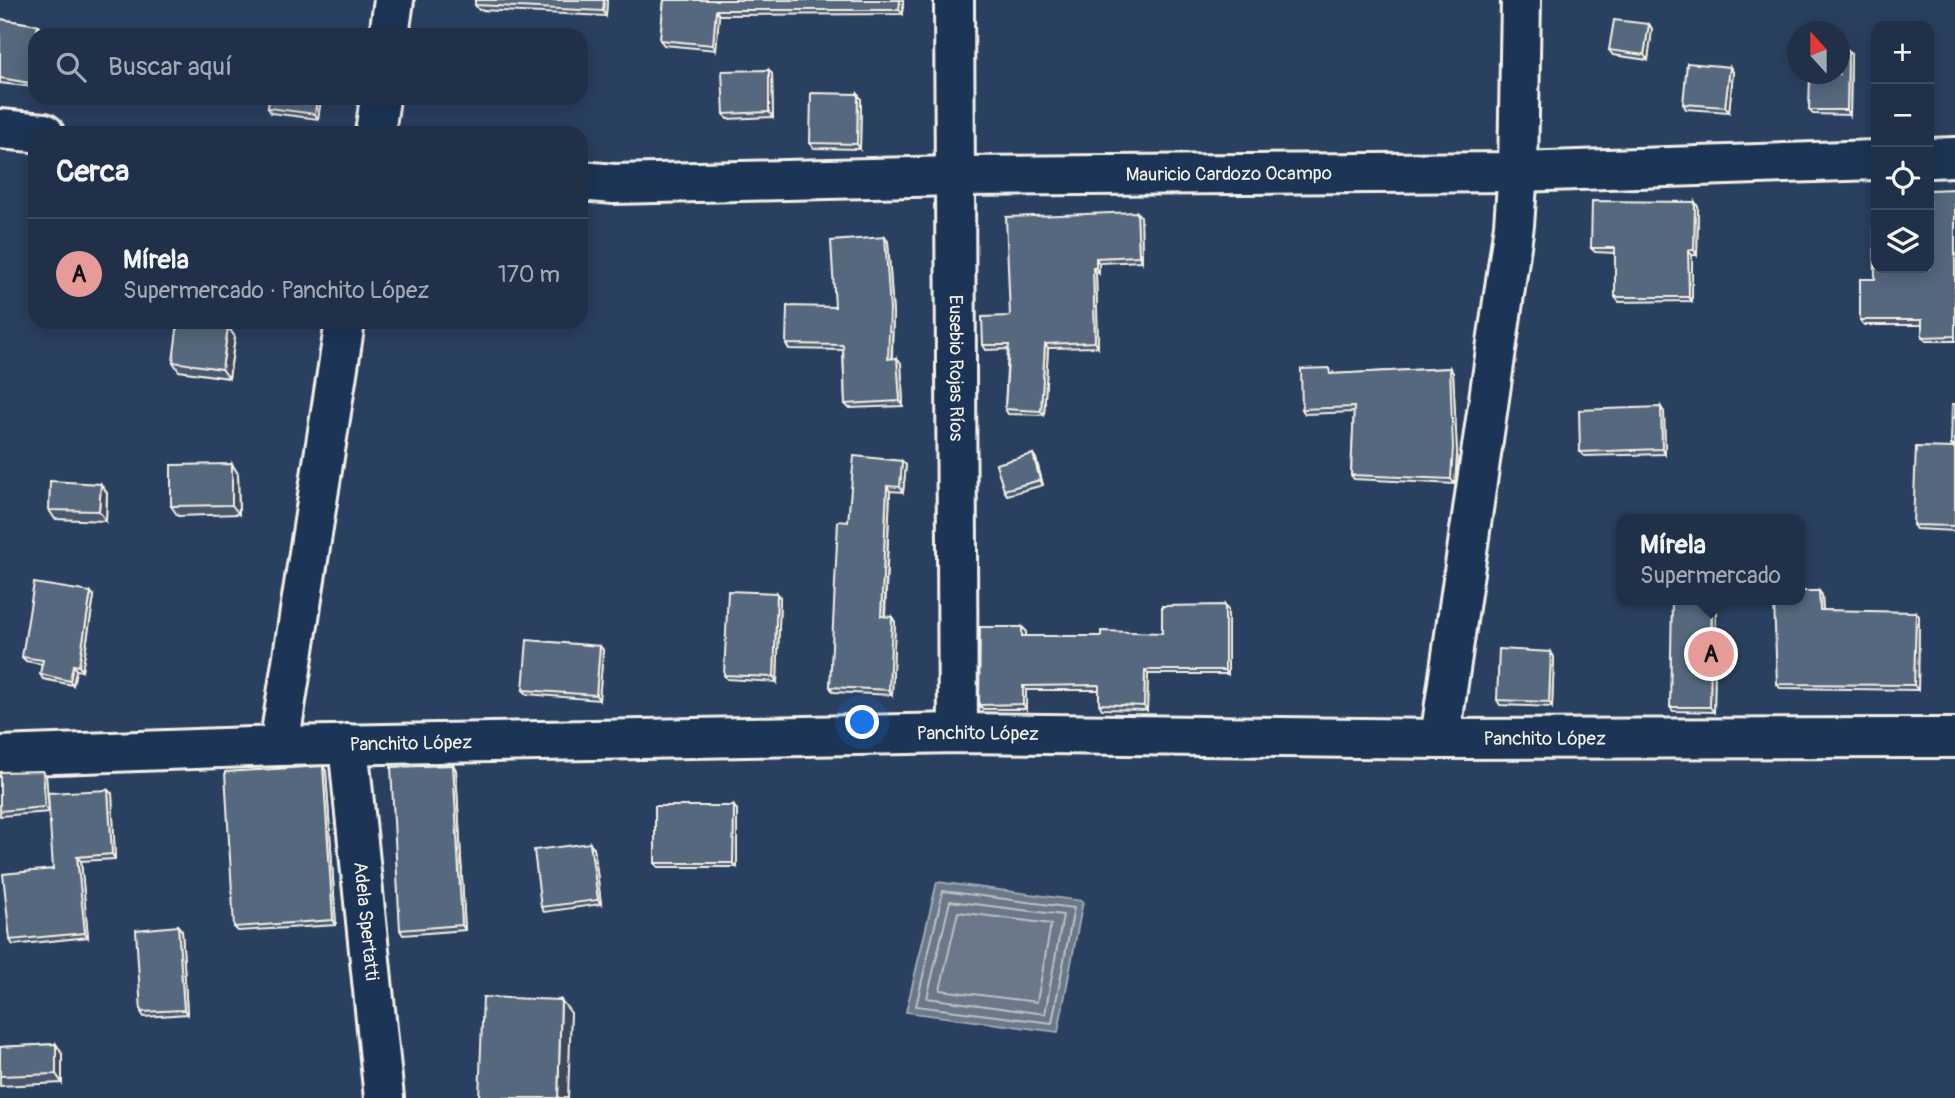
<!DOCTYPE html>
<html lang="es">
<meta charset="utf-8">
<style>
body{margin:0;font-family:Pangolin,sans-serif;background:#2d3c52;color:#f1f3f6}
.controls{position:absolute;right:21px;top:21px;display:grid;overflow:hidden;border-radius:14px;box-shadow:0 4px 18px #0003}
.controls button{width:63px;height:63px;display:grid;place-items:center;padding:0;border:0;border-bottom:2px solid #3d4b60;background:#203048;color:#f1f3f6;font:35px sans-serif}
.compass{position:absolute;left:1787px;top:21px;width:63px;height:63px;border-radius:50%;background:#203048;box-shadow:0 4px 18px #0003;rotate:339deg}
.you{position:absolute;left:863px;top:723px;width:24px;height:24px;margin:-18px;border:5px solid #fff;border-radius:50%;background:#1a73e8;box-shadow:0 0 0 10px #1a73e833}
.badge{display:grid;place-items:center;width:46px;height:46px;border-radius:50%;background:#e69b98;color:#111;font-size:23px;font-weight:700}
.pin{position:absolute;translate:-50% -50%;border:4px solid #fff;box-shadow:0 2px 7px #0006}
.popup{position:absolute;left:1616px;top:514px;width:189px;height:91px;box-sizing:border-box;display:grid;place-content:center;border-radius:14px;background:#203048;filter:drop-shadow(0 2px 5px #0005);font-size:23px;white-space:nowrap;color:#a2a9b4}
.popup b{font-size:26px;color:#f1f3f6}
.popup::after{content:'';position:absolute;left:50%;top:100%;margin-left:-14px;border:14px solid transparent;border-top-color:#203048}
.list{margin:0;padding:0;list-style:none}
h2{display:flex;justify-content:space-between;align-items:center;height:91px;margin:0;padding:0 28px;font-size:30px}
h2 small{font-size:23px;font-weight:400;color:#a2a9b4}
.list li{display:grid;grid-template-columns:46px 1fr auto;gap:21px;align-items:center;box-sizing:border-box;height:112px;padding:0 28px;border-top:2px solid #3d4b60}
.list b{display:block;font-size:26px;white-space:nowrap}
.list p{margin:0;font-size:23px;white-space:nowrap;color:#a2a9b4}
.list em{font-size:23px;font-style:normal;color:#a2a9b4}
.icon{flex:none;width:38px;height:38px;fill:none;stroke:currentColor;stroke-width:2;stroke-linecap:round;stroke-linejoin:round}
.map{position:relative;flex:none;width:1955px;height:1098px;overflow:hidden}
.search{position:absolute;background:#203048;box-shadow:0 4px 18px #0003;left:28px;top:28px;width:560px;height:77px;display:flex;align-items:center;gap:18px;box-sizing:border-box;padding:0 24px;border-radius:21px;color:#a2a9b4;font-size:26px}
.panel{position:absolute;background:#203048;box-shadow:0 4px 18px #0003;left:28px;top:126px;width:560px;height:203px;border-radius:21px}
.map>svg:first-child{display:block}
.water{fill:#6a788a;stroke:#a1a8b0;stroke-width:2}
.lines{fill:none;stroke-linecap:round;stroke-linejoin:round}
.shore{stroke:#bdc1c2;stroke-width:2}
.minor-casing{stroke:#f4f1e8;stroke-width:44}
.minor{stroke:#1d3557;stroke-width:38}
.wall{fill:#4a596c;stroke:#f4f1e8;stroke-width:2}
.shaded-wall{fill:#3c4858;stroke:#f4f1e8;stroke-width:2}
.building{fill:#56677d;stroke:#f4f1e8;stroke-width:2}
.labels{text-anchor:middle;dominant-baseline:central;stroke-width:5;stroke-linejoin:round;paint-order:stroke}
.street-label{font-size:19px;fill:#f4f1e8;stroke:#1d3557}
</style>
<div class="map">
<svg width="1955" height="1098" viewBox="0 0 1955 1098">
<rect width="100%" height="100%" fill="#2a4060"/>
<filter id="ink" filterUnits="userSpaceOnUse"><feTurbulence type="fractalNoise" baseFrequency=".0143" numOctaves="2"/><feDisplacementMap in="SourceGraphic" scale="14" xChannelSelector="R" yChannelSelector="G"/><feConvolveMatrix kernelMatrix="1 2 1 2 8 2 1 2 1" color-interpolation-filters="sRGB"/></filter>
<g filter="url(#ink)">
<path class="water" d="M937 882 1083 901 1058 1032 906 1012Z"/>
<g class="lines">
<path class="shore" d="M943 891 1074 908 1052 1023 916 1006Z
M950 901 1063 915 1045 1014 927 998Z
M958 912 1051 924 1037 1002 940 990Z"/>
<g class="minor-casing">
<g id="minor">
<path id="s1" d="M954 0 958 733"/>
<path d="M389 35 394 0"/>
<path d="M0 129 44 133"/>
<path d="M375 133 380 98"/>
<path d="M1929 158 1955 157"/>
<path id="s2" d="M581 181 614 184 955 176 1518 172 1876 160"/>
<path d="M1440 739 1514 225 1518 172 1521 0"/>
<path id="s3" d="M348 744 384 1098"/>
<path d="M279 746 345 322"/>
<path id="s4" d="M0 756 279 746 958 733 1440 739 1955 738"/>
</g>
</g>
<use href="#minor" class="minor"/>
</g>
<path class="wall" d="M475 0H607L606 16 479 10 475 5Z
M664 0H903V14L719 15 716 50 664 45 660 40Z
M0 19 38 25 41 29 40 35H35L33 87 0 83Z
M1649 24 1652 29 1648 60 1613 55 1609 50Z
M1851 55 1850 115 1813 114 1809 110Z
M1730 67 1733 72 1729 112 1686 109 1683 104Z
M769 70 772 74 773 117 727 119 724 114Z
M321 98 318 119 271 113 268 108Z
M861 99 860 149 814 148 810 143Z
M1955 189V341H1926L1922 337V325H1864L1860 320 1875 279Z
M1695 202 1698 207 1697 255H1692V301L1619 302 1615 297V253L1595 252 1591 248Z
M1141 217 1142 261 1099 263V273H1096L1098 347 1048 348 1044 415 1008 414 1005 409 1008 349 986 350 983 345 1010 316Z
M888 242 893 314 892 359 897 358 901 363 903 406 849 408 845 404 843 350 789 349 786 344 835 307Z
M228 327 235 337 229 378 179 371 173 362Z
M1450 368 1453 373 1457 453 1455 484 1354 479 1351 475 1354 412 1305 414 1302 409 1333 373V374Z
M1955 404V531L1916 529 1913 525 1954 448 1951 445Z
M1664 412 1665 454 1584 456 1580 452Z
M1033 454 1036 459 1043 485 1007 495 1004 490Z
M902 461 906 465 903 492 890 491 885 617H892L895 622 892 695 833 692 830 687 848 522Z
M232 464 238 474 239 514 178 516 171 506Z
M107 493 106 521 55 519 49 510Z
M1819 591 1822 595 1823 610 1919 616 1918 690 1780 688 1777 684Z
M94 596 82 671 76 670 73 685 43 679 40 674 42 664 26 661 22 657Z
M780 598 777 682 727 679 724 675Z
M1712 600 1716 604 1714 712 1673 711 1670 707Z
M1225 605 1228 610V674H1148L1147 710 1102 709 1099 704V690H1026V709H983L979 705 1022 627 1026 631V636H1101L1162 633Z
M600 646 603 650 599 700 527 694 523 690Z
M1551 652 1554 657 1552 707 1500 705 1497 700Z
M453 765 456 770 465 930 403 935 400 930Z
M323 766 326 771 336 925 238 931 234 927Z
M0 772 46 776 49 812 0 816Z
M112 794 115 859 81 861 88 937 13 945 10 940 53 869Z
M737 810V867H658L655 863Z
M590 843 594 848 601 904 544 912 541 907Z
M178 926 182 931 187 1014 144 1017 141 1012Z
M56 1044 62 1054V1083L0 1086V1047Z"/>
<path class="shaded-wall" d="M604 0H607L606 16 603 11Z
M900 0H903V14L899 10Z
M716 10 719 15 716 50 713 45Z
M1649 24 1652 29 1648 60 1644 55Z
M38 25 41 29 40 35H36Z
M35 46V74L33 87 30 83Z
M1848 51 1851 55 1850 115 1847 110Z
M1730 67 1733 72 1729 112 1725 107Z
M769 70 772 74 773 117 769 112Z
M858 94 861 99 860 149 857 144Z
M317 98H321L318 119 315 114Z
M1695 202 1698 207 1697 255 1694 250Z
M1137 212 1141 217 1142 261 1139 256Z
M885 237 888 242 893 314 891 363 888 359Z
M1688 250 1692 255V301L1689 297Z
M1096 258 1099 263V273L1096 268Z
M1093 268 1096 273 1098 347 1095 342Z
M228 327 235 337 229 378 222 369Z
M1045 344 1048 348 1044 415 1041 411Z
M897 358 901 363 903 406 900 401Z
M1450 368 1453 373 1457 453 1455 484 1451 479Z
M1661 407 1664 412 1665 454 1662 449Z
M1033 454 1036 459 1043 485 1040 480Z
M902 461 906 465 903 492 900 487Z
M232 464 238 474 239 514 232 505Z
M101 484 107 493 106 521 99 511Z
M887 486 890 491 884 621 881 616Z
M1819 591 1822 595 1823 614 1820 610Z
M91 592 94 596 82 671 79 666Z
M777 593 780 598 777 682 774 677Z
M1712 600 1716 604 1714 712 1710 707Z
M1225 605 1228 610V674L1225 670Z
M1916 612 1919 616 1918 690 1914 685Z
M892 617 895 622 892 695 889 690Z
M1022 627 1026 631V641L1022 636Z
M600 646 603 650 599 700 596 695Z
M1551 652 1554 657 1552 707 1549 702Z
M73 665 76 670 73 685 70 681Z
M1145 670 1148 674 1147 710 1144 706Z
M1023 686 1026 690V709L1023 704Z
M453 765 456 770 465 930 462 925Z
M323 766 326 771 336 925 333 920Z
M43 771 46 776 49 812 45 807Z
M108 790 112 794 115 859 112 854Z
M734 806 737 810V867L733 863Z
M590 843 594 848 601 904 598 900Z
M77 857 81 861 88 937 85 933Z
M178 926 182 931 187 1014 184 1010Z
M561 1000 571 1013 568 1098H558Z
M56 1044 62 1054V1083L56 1074Z"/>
<path class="building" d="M475 0H604L603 11 475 5Z
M664 0H900L899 10H716L713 45 660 40Z
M0 19 38 25 36 35H35V46L30 83 0 78Z
M1614 20 1649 24 1644 55 1609 50Z
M1839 50 1848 51 1847 110H1809L1810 74H1839Z
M1687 63 1730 67 1725 107 1683 104Z
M769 70V112L724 114 722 71Z
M811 93 858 94 857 144 810 143Z
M269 98H317L315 114 268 108Z
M1955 189V336L1922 337V320H1860V279H1875L1874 191H1876V268H1929V190Z
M1592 201 1695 202 1694 250H1688L1689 297H1615V248H1591Z
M1137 212 1139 256 1096 258V268H1093L1095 342 1045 344 1041 411 1005 409 1009 345H983L982 317 1010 316 1006 217Z
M885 237 890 310 888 359 897 358 900 401 845 404 843 345 786 344 787 306 835 307 831 241Z
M178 322H189L228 327 222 369 173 362Z
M1329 368 1330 374 1450 368 1453 448 1451 479 1351 475 1354 407 1302 409 1301 369Z
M1952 404H1955V445H1951Z
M1661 407 1662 449 1580 452 1579 410Z
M1916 447 1955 448V526L1913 525Z
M1033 454 1040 480 1004 490 996 464Z
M854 456 902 461 900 487 887 486 881 616 892 617 889 690 830 687 838 521 848 522Z
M232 464V505L171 506V465Z
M50 481 101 484 99 511 49 510Z
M34 583 91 592 79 666 73 665 70 681 40 674 43 660 22 657Z
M728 591 777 593 774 677 724 675Z
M1800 591H1819L1820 610 1916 612 1914 685 1777 684 1774 600H1800Z
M1672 600H1712L1710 707H1670Z
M1225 605V670H1145L1144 706 1099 704V685L1023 686V704L979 705 980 627H1022V636H1101V631L1162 633V606Z
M527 640 600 646 596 695 523 690Z
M1499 649 1551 652 1549 702 1497 700Z
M453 765 462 925 400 930 391 767Z
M323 766 333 920 234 927 225 772Z
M43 771 45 807 0 811V772Z
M108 790 112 854 77 857 85 933 10 940 3 874 53 869 48 793Z
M655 806H734L733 863H655Z
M590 843 598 900 541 907 534 850Z
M178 926 184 1010 141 1012 136 930Z
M483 997 561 1000 558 1098H479Z
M56 1044V1074L0 1076V1047Z"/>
</g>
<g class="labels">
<g class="street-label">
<text stroke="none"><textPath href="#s2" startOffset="648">Mauricio Cardozo Ocampo</textPath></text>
<text stroke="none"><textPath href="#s1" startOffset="368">Eusebio Rojas Ríos</textPath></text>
<text stroke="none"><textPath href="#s4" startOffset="978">Panchito López</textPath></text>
<text stroke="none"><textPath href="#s4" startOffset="1545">Panchito López</textPath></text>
<text stroke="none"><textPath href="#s4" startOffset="411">Panchito López</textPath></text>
<text stroke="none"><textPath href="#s3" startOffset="178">Adela Spertatti</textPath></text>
</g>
</g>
</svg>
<div class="controls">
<button>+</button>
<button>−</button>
<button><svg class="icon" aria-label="locate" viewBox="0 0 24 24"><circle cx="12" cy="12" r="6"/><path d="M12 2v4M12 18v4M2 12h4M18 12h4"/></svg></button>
<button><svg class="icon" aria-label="layers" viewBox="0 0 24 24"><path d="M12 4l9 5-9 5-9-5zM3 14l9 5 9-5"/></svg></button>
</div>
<svg class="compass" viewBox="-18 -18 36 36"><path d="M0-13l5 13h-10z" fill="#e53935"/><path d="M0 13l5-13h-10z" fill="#a2a9b4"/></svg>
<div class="you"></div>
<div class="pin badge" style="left:1711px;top:654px">A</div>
<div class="popup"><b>Mírela</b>Supermercado</div>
<div class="search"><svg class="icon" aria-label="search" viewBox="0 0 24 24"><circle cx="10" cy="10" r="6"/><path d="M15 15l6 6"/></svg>Buscar aquí</div>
<section class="panel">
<h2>Cerca<small></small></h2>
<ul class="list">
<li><span class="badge">A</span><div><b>Mírela</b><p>Supermercado · Panchito López</p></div><em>170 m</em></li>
</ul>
</section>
</div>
